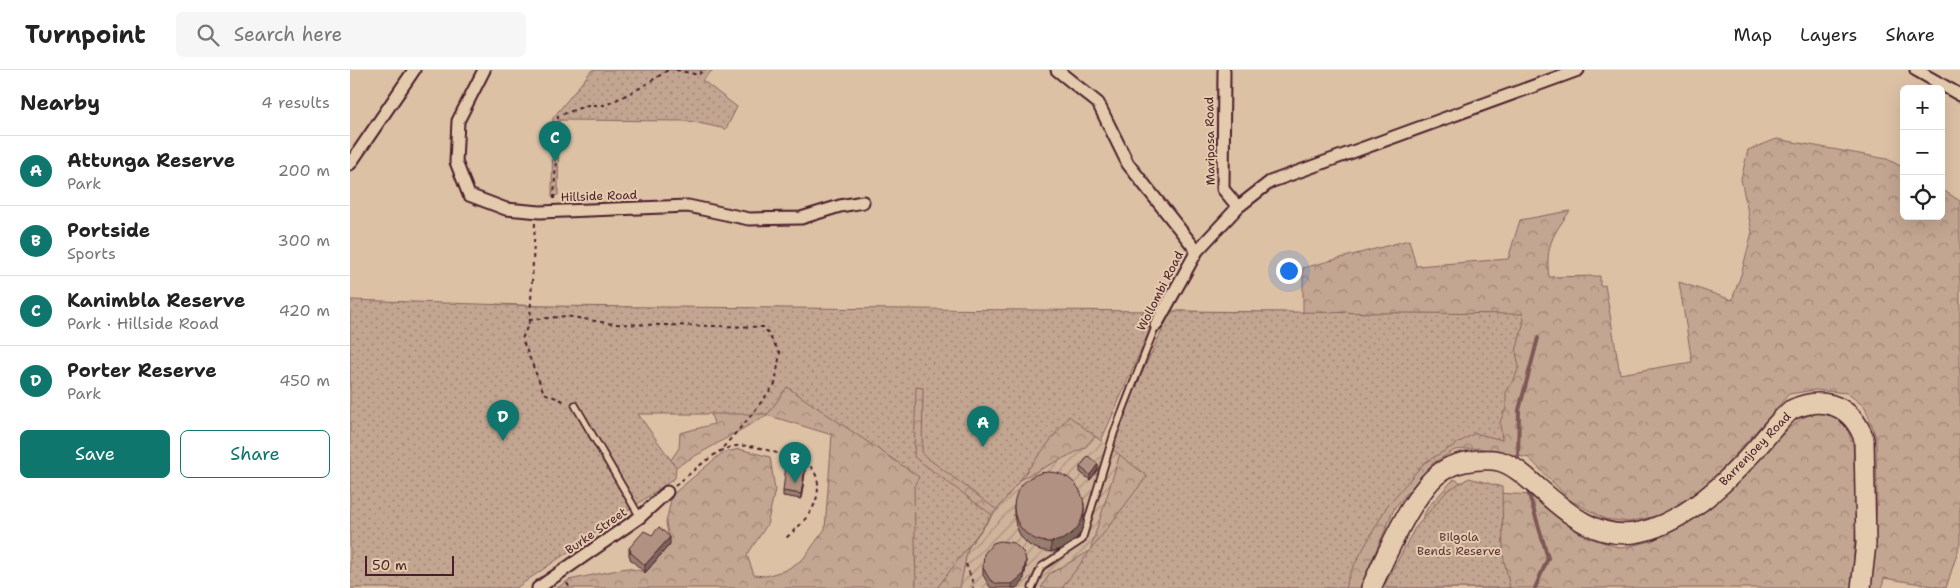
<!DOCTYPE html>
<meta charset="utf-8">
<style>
body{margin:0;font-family:"Shantell Sans",sans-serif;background:#f6f6f6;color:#222}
.controls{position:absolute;right:15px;top:15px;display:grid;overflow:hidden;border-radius:8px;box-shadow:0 5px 20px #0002}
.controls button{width:45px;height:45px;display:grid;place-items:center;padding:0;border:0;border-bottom:1px solid #e0e0e0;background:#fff;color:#222;font:25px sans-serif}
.scale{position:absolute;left:15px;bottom:12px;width:89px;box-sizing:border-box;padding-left:5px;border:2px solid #4a1f2b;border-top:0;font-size:14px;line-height:18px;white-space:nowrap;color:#4a1f2b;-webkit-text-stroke:4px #e5cbad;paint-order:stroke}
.you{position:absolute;left:938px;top:200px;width:18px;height:18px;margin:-12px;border:4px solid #fff;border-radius:50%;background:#1a73e8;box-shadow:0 0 0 8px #1a73e833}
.badge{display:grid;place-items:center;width:32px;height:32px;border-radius:50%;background:#0f766e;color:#fff;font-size:16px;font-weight:700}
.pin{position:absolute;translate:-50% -41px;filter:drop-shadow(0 1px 2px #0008)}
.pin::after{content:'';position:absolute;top:26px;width:18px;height:15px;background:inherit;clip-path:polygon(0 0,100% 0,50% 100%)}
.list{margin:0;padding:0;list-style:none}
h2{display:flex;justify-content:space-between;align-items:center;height:65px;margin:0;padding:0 20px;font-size:21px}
h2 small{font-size:16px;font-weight:400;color:#767676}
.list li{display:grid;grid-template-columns:32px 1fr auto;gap:15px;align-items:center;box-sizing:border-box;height:70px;padding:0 20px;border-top:1px solid #e0e0e0}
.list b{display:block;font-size:19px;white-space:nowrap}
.list p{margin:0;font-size:16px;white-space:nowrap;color:#767676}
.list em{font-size:16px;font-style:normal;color:#767676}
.actions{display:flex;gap:10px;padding:15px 20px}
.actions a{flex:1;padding:11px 0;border:1px solid #0f766e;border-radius:8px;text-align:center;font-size:18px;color:#0f766e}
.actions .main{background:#0f766e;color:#fff}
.icon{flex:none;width:28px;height:28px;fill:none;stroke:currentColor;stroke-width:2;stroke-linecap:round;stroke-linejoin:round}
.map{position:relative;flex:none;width:1610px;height:518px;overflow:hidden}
header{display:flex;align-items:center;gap:30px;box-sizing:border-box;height:70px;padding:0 25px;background:#fff;border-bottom:1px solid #e0e0e0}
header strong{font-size:24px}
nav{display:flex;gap:28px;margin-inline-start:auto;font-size:18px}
.search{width:350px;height:45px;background:#f6f6f6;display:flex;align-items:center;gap:12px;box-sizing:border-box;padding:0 18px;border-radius:8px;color:#767676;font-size:19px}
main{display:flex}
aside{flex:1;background:#fff}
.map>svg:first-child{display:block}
.industrial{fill:url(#industrial-furrows)}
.forest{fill:url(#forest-crowns);stroke:#86625e}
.park{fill:url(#park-dots);stroke:#86625e}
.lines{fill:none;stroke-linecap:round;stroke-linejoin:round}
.stream{stroke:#7e5856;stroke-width:4}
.lane-casing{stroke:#4a1f2b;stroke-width:9}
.street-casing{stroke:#4a1f2b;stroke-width:15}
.primary-casing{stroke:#4a1f2b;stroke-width:22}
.path{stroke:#4a1f2b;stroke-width:2;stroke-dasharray:4 4;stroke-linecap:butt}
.lane{stroke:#e5cbad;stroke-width:5.5}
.street{stroke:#e5cbad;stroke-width:11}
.primary{stroke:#e5cbad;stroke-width:19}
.wall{fill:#987d6f;stroke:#4a1f2b}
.shaded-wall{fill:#7c665a;stroke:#4a1f2b}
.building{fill:#b19181;stroke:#4a1f2b}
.labels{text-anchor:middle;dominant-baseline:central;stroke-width:4;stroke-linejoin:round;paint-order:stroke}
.street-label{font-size:12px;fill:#4a1f2b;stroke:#e5cbad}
.park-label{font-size:12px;fill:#5c333a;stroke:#e5cbad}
</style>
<header>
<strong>Turnpoint</strong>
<div class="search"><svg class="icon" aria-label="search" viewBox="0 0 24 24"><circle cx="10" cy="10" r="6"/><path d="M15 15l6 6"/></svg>Search here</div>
<nav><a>Map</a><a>Layers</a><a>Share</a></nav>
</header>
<main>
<aside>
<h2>Nearby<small>4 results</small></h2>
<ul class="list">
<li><span class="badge">A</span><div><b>Attunga Reserve</b><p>Park</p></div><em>200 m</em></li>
<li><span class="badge">B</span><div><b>Portside</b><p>Sports</p></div><em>300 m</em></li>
<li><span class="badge">C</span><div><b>Kanimbla Reserve</b><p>Park · Hillside Road</p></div><em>420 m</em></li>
<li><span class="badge">D</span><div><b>Porter Reserve</b><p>Park</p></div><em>450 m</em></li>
</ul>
<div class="actions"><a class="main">Save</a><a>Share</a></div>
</aside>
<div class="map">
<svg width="1610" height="518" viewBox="0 0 1610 518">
<defs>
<pattern id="industrial-furrows" width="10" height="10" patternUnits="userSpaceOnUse" patternTransform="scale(1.25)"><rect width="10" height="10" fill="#cfb39a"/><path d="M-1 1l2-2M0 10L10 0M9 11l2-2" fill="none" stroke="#aa917e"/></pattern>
<pattern id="forest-crowns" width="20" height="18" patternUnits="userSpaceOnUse" patternTransform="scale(1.25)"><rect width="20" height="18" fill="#c3a691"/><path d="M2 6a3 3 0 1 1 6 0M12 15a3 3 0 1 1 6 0" fill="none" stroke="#a08777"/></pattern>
<pattern id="park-dots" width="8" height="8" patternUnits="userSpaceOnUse" patternTransform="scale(1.25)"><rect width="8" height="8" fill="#c3a691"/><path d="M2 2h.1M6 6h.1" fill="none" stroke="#a08777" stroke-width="1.8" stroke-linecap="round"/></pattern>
</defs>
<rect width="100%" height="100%" fill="#dcc1a5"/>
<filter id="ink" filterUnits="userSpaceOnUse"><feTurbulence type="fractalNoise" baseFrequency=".02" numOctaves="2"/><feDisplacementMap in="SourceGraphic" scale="10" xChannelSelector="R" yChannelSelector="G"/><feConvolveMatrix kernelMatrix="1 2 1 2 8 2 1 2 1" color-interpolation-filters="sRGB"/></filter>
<g filter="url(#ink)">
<path class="industrial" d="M719 346 798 406 712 518H587Z"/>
<path class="forest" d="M1427 69 1537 89 1554 98V146H1591V119L1610 131V474L1596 518 1534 508 1532 518H1520L1527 431 1526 367 1515 337 1497 323 1465 320 1439 324 1369 403 1344 428 1310 445 1279 452 1255 449 1220 430 1179 388 1128 378 1105 380 1083 393 1045 437 1010 518H691L699 504 740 481 773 374 821 241 953 243V198L1059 170 1066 196 1158 189 1170 150 1220 141C1203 164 1195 176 1199 207L1250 206V216L1255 215 1270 304 1342 292 1329 212 1382 230 1391 205 1402 162 1391 109 1398 80Z
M147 234 190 236 798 250 745 366 734 378 669 410 618 478 610 518H207L219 510 277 498 296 502 320 474 316 453 322 425 372 383 389 379 420 387 425 420 417 455 397 485 404 505 416 506 436 500 453 489 475 459 482 365 417 345 310 406 329 378 330 363 364 354 351 308 0 319V278Z
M1467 342 1483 344 1496 356 1503 375 1507 433 1502 518H1038L1078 437 1104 409 1130 422 1182 425 1233 466 1271 478 1302 471 1335 452 1380 419 1437 360 1452 348Z"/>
<path class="park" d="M242 0H363L352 10 387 37 376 59 339 51 209 50 208 125 202 127 203 48Z
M0 230 190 236 808 241 751 371 719 346 647 440 572 384 573 318 566 317 564 387 642 445 587 518H566L564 416 569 407 437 317 418 344H288L326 397 325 408 166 518H0Z
M821 241 1173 244 1174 251 1166 282 1169 297 1163 312 1156 322V338L1150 352 1152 370 1125 363 1074 393 1037 436 1001 501 995 518H712L797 406 758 376Z
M1119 408 1152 417 1153 485 1160 518H1033L1065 458 1098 420Z"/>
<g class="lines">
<path class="stream" d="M1168 388 1169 340 1188 268
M1178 421 1198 488 1185 518"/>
<g class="lane-casing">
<path id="lane" d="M225 335 290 447
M682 518 691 497 732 470 764 363 806 255"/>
</g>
<g class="street-casing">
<path id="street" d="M134 0 108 51 106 92 119 125 156 139 190 142 338 136 399 149 451 148 490 136 513 132
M707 0 748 33 778 94 847 181
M874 0 873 119 888 137
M1566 0 1610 25
M0 94 64 0
M806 255 847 181 888 137 920 112 1228 0
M188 518 290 447 317 422"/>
</g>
<g class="primary-casing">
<path id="primary" d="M1021 518C1036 486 1053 445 1075 418 1085 404 1099 395 1115 392 1126 390 1139 389 1149 391 1163 395 1174 405 1184 414 1214 440 1247 472 1290 462 1335 452 1374 415 1403 382 1416 368 1427 352 1441 340 1473 325 1502 335 1514 369L1516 474 1511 518"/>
</g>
<path class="path" d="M326 0 349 5 352 0
M204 129 208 46 238 35H256L292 17 318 0
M185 153 180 250 216 246 263 254 414 257 430 283 425 314 399 348 369 382
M180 250 172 269 194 323 216 332
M325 416C340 404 364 381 381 377 398 373 414 379 430 384 438 386 448 388 455 392 463 397 467 405 468 414 469 440 451 454 434 470
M616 494 623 513V518
M217 513 220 518"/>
<use href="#lane" class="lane"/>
<use href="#street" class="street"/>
<use href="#primary" class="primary"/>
</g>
<path class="wall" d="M730 397 748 399 740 410 730 402Z
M455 403 451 429 433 426V421Z
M664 436 734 454 730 464 722 473 712 479 701 482 690 480 679 475 671 467 666 456 664 445Z
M320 474 295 503 280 489V487L279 485V478Z
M676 497 673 512 666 518H642L640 517 633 505V498Z"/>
<path class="shaded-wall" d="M748 394V399L740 410V405Z
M455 398V403L451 429V424Z
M734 433V454L730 464 722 473 712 479 701 482V472Z
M320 467V474L295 503V495Z
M676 490V497L673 512 666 518H662V514Z"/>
<path class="building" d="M738 386 748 394 740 405 730 397Z
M436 395 455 398 451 424 433 421Z
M664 437a35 35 0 1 1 70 0a35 35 0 1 1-70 0Z
M309 457 320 467 295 495 280 482 281 481 279 478 294 461 302 465Z
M650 471 664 473 674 483 676 490 673 505 662 514H647L640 510 633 498 634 484 643 473Z"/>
</g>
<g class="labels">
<g class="street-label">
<text transform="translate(860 71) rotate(-91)">Mariposa Road</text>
<text transform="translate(249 126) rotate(-2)">Hillside Road</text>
<text transform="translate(810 221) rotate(-63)">Wollombi Road</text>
<text transform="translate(1405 379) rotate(-46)">Barrenjoey Road</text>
<text transform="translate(246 461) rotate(-35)">Burke Street</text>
</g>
<g class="park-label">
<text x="1109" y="467">Bilgola<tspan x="1109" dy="14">Bends Reserve</tspan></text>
</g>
</g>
</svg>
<div class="controls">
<button>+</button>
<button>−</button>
<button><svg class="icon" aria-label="locate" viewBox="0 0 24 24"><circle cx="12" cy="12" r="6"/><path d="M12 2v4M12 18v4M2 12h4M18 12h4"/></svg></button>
</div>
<div class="scale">50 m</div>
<div class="you"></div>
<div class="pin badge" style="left:633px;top:377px">A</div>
<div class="pin badge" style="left:445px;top:413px">B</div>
<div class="pin badge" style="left:205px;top:92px">C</div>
<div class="pin badge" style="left:153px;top:371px">D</div>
</div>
</main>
